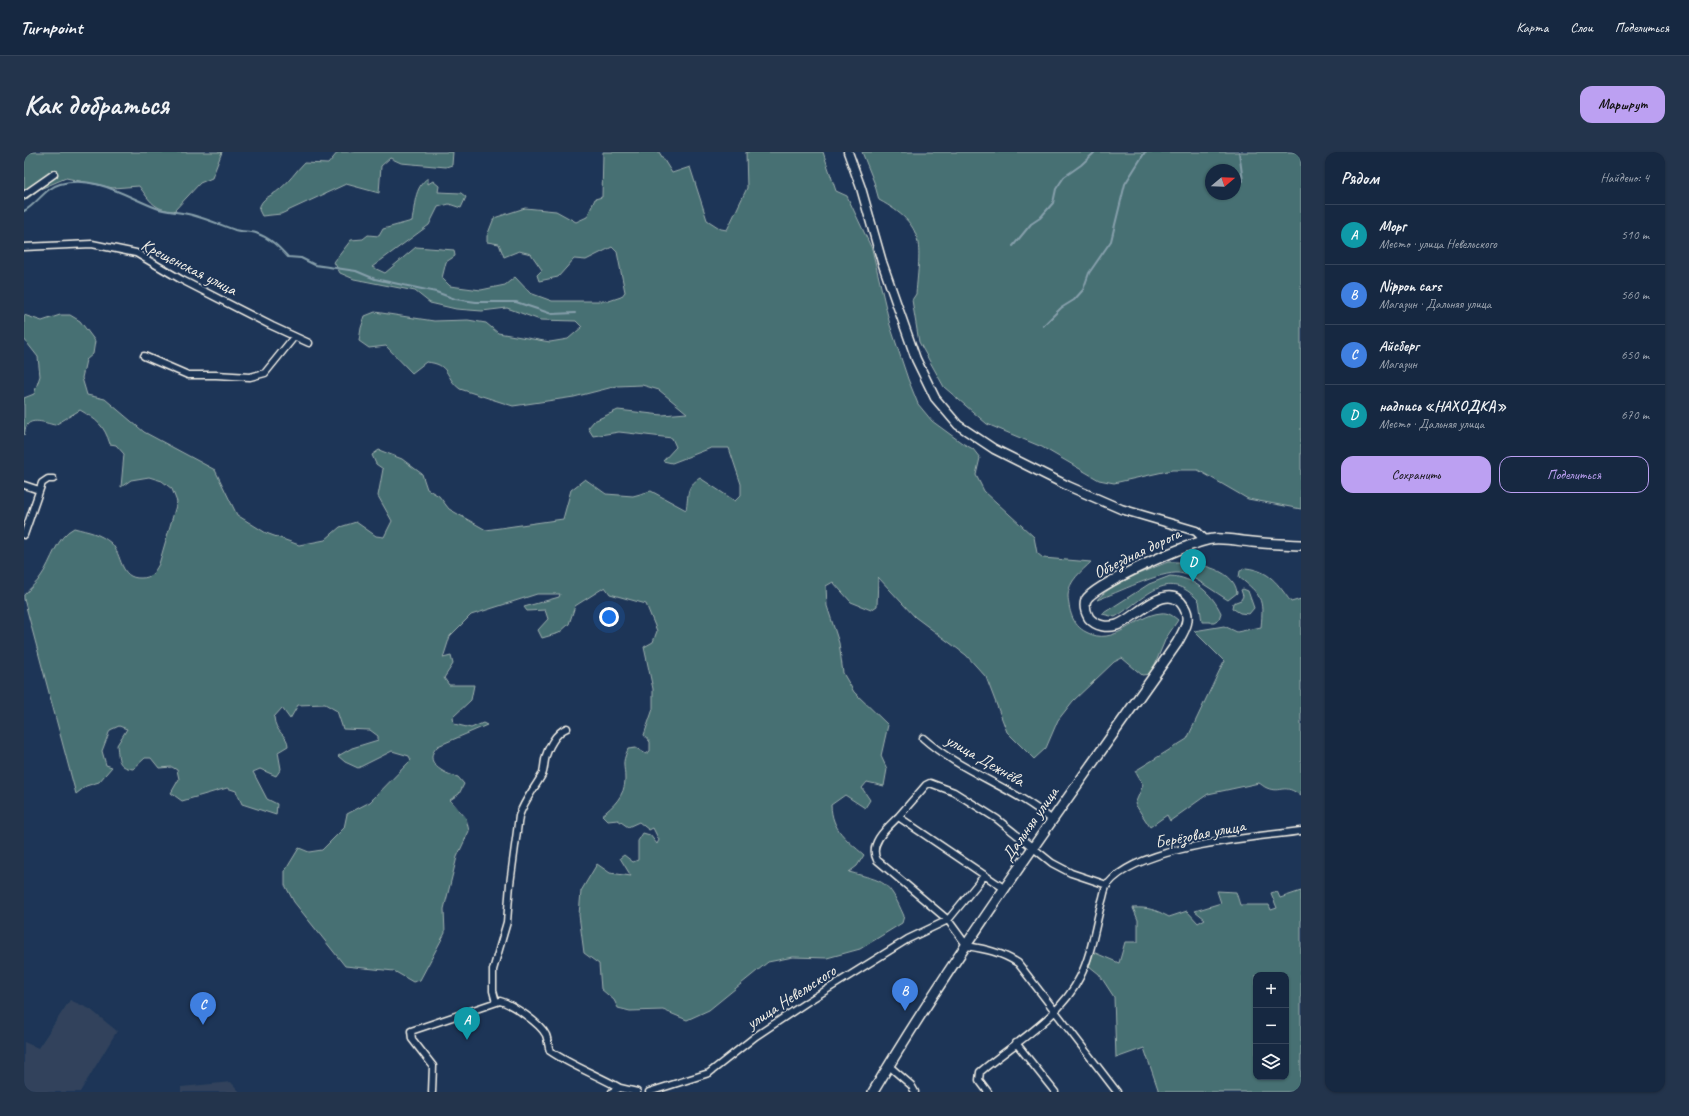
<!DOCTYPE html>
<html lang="ru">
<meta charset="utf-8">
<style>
body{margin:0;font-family:Caveat,sans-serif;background:#23344c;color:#f1f3f6}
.controls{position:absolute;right:12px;bottom:12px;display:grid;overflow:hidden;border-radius:8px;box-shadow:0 1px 3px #0004}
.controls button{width:36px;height:36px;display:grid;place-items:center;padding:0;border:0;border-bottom:1px solid #35445a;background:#162841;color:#f1f3f6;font:20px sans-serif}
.compass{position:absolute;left:1181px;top:12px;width:36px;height:36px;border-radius:50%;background:#162841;box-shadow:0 1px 3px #0004;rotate:71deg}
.you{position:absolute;left:585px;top:465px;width:14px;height:14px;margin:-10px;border:3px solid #fff;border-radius:50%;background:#1a73e8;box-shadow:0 0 0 6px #1a73e833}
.badge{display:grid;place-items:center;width:26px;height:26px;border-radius:50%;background:#bca0f2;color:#fff;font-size:13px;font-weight:700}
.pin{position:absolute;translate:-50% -33px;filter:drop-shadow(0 1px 2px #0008)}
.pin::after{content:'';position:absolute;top:21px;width:14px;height:12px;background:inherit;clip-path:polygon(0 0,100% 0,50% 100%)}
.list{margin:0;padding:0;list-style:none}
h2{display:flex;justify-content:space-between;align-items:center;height:52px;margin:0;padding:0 16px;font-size:17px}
h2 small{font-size:13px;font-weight:400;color:#9ea6b1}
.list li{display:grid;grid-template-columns:26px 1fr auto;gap:12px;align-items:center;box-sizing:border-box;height:60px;padding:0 16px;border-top:1px solid #35445a}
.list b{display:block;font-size:15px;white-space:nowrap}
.list p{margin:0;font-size:13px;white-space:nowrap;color:#9ea6b1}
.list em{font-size:13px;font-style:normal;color:#9ea6b1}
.actions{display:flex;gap:8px;padding:12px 16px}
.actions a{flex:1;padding:9px 0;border:1px solid #bca0f2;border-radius:12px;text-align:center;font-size:14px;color:#bca0f2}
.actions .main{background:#bca0f2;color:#111}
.icon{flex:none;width:22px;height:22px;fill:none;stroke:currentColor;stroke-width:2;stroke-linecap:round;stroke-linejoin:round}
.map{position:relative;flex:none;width:1277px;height:940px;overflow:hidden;border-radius:12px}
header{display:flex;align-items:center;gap:24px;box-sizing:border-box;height:56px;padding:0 20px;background:#162841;border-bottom:1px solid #35445a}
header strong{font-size:19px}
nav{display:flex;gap:22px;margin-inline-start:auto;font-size:14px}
.intro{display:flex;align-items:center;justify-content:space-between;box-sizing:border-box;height:96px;padding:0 24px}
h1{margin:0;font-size:28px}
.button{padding:10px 18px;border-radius:12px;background:#bca0f2;color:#111;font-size:14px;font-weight:700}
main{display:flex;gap:24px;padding:0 24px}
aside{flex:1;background:#162841;border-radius:12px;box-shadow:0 1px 3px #0004}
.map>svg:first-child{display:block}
.built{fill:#30425c}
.green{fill:#476f73;stroke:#9eb0ae;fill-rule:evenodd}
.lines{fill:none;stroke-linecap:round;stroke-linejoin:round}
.stream{stroke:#869fab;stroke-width:2}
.street-casing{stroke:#f4f1e8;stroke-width:9}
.secondary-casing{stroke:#f4f1e8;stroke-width:11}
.primary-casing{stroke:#f4f1e8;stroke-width:12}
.street{stroke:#1d3557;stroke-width:6}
.secondary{stroke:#1d3557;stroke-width:8}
.primary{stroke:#1d3557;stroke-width:9}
.labels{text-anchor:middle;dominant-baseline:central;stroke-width:4;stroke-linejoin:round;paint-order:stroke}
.street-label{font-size:17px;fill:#f4f1e8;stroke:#1d3557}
</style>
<header>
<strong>Turnpoint</strong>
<nav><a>Карта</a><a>Слои</a><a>Поделиться</a></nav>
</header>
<div class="intro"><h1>Как добраться</h1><a class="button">Маршрут</a></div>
<main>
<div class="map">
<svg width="1277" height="940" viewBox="0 0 1277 940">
<rect width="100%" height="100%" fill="#1d3557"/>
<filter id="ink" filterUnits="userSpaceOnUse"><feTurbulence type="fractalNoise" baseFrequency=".025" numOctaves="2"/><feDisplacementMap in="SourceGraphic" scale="8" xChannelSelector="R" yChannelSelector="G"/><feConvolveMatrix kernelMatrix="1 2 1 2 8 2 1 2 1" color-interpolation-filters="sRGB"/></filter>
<g filter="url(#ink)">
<path class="built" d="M46 848 66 857 93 879 56 940H0V890L14 896Z
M207 930 216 940H157V935Z"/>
<path class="green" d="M0 0H198L188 26 176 31 150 59C130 58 126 49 115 34L89 36 42 26 16 37 0 49Z
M314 0H429L428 13 422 15 377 11 366 6 357 14 355 41 322 32 257 62 238 64 235 58C237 45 247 45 256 37 265 30 272 19 280 11L304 12Z
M579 0H635L648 21 666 15 683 68 697 77 703 78 723 36 722 0H799L812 39 823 44 848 97 866 173 884 227 894 252 908 269 938 291 949 297 956 306 952 323 960 339 1010 385 1013 401 1019 406 1067 410C1058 419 1044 429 1044 444 1045 458 1048 473 1062 480 1091 496 1110 463 1137 461 1144 460 1149 464 1154 468L1142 486 1127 522 1118 523 1098 506 1090 510 1049 549 1034 568 1022 596 1010 607 983 580 962 525 942 503 891 465 854 425 853 454 847 458 827 450 809 430 802 434 803 454 815 491 819 521 830 540 864 573 857 604 863 617 860 634 843 630 838 636 846 648 841 656 821 643 807 653C808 678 822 687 840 703L833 714 825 720C862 730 864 728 880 764L878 771 836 797 803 806 769 805 744 810 685 858 663 868 639 858 606 859 594 856 590 848 577 837 575 812 560 801 555 763 557 739 573 712 586 721 607 724 596 706 600 703 609 710 614 708V689L619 681 626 683 633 692 635 688 629 676 625 678 615 670 604 675 594 668 584 669 578 663C589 655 601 643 601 628 601 612 597 613 604 597L612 596 622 602 626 599V590L620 583 629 557V537L620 495 629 490 633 479 622 452 586 442 581 435 551 454 545 472 535 481 518 486 514 478 524 467 521 458 503 459 500 455 535 445 536 442H513L447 463 426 484 419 506 427 504 429 512 420 526 425 533H450L447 548 429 565 430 572 447 576 459 571 463 573 414 594C397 610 420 622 434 625L440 632 435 642 426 648 442 666 445 679 433 705 420 757 421 781 396 828 389 830 370 819 321 814 270 750 261 733V719L275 696 285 700 298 698 320 676 323 662 346 650 387 608 385 604 368 599 334 616 321 610 314 604 328 596 354 588V584L346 578 319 577 313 559 301 552 274 553 266 567 258 556 250 565C251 581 264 583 264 594L254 600 257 617 252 624 236 617 229 620 243 647 253 652 252 663 218 652 212 639 203 636 158 649 147 641 155 627 153 618 148 615 135 616 127 606H121L109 617C93 615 95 608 93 593L103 577 95 574 86 578 78 599 82 613 88 615 75 630 62 634 52 642 0 447V443C5 437 13 431 17 424 28 409 32 385 50 376 65 380 75 381 87 391 99 403 95 427 117 426 127 426 130 421 135 412L153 350 148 337 138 329 125 325 107 328 97 335 100 302 92 293 86 292C80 273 73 268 56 258L31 273C24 272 9 265 3 273 1 275 1 280 0 283V246L10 242 16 224 14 205 0 187V163L18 169 36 163H46L56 169 71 189 69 202 62 208 58 226 63 243 81 247 120 280 191 318 213 363 242 381 275 393 301 388 316 375 332 370 352 384 360 385 368 369 354 344 359 317 352 312 348 303 355 298 378 307 398 322 403 337 415 344 425 357 462 378 539 367 547 338 561 327 582 342 609 344 627 339 662 358C665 343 661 335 676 326L711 349 717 343V332L705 296H687L648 311 639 309 652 295 648 286 595 280 569 284 564 276 570 269 594 258 638 263 663 261 635 238 618 233 593 234 550 245 489 254 436 237C420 225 427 212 402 210L388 221 362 194 345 196 335 189 337 176 341 164 351 160 410 169 444 168 462 171 474 181 526 190 544 187 558 175 552 169 516 168 483 156 458 159 432 157 406 151 391 139 330 127 316 121 310 110 327 88 339 87 344 83 355 84 359 77 388 69C391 54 390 35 404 26V32L409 29 415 34 414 40 437 41 442 45 437 56 425 52 414 55 405 73 348 115 361 121 392 95 430 98 431 104 422 110 418 126 426 134 457 138 481 133 491 125 506 141 528 149H585L597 145 601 140 593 100 588 95 562 108 550 107 534 125 515 129 513 123 518 118 507 102 495 99 480 105 475 92 463 90V84L470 66 501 56 532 59 552 70 563 65 571 47 578 45Z
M838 0H1277V357L1224 347 1174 318H1148L1090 331 1075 328 1018 295 963 272 920 235 895 190 888 148 892 142C896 93 903 74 855 48L850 30ZM1187 18H1211V42H1187Z
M1144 410C1165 409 1211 415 1213 441L1204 448C1192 441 1169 423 1156 421 1136 419 1093 441 1073 448 1084 433 1126 417 1144 410Z
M1222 416C1246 419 1253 431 1267 450L1277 447V644C1260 630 1257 642 1243 636 1240 635 1237 632 1235 631L1184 642 1146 669 1143 663 1126 675 1111 652 1119 633 1111 619 1163 587 1200 509 1170 479 1200 474 1213 480 1237 475C1240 446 1237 443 1215 425L1216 419Z
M1146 424C1169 425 1188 441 1197 461L1195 467 1190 470H1178L1175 449C1142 413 1121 448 1091 465L1078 462 1125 432Z
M1219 437 1224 439 1230 456 1225 462 1216 461 1208 456 1209 451 1217 448 1219 444 1217 438Z
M1193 739 1212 740 1216 753H1245L1247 758 1253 756 1247 741 1253 739 1256 746 1277 739V940H1135L1120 896 1092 906 1090 845 1075 822 1065 814 1069 800 1095 811 1101 790H1114V768L1109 756C1124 755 1132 758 1145 765L1163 759 1174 771 1181 767 1171 759 1197 751ZM1232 823H1262V925H1232Z"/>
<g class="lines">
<path class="stream" d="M1215 0 1219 29
M0 59C13 52 21 36 36 32 71 22 104 46 135 57 146 60 157 60 168 63 183 67 197 73 211 78 218 80 226 79 232 81 246 86 254 94 264 105L277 106 291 113 332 119 351 127 412 140 431 147 452 150H492L528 162 551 161
M989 94 1007 72 1016 66 1029 51 1032 37 1040 25 1057 13 1071 0
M1019 174 1037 156 1050 148 1059 138 1065 121 1087 89 1101 32 1121 0"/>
<g class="street-casing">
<path id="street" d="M0 43 30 22
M0 95 68 92 112 101 158 128 248 174 285 191
M120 204 164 223H192L226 225 241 221 270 185
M0 333 15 338
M0 383 18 331 24 327H29
M899 586C937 620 989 635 1028 668
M875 664C864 675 844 691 853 708L924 768 960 724
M981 737 876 666 875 664 902 633 906 631 930 640 973 667 1028 711 1047 721 1083 733
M472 850 469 839V818L483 770 486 732 495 664C500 649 510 637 518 623 520 619 520 613 521 608 523 597 532 580 543 576
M992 891 1031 940
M865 914 887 933 891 940
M408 940 409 914 388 887 387 879 476 849C488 852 517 872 522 883 524 888 524 894 526 899 548 914 573 923 596 936
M588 940 596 936 613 940
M625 940 685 921 732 884 783 850 884 787 924 768 943 794C961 797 977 800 994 811L1093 940
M964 940 955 928 956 920C990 891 1036 866 1056 825 1068 801 1071 774 1078 749 1080 744 1080 736 1084 732 1116 693 1228 686 1277 679"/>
</g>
<g class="secondary-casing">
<path id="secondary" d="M824 0 837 36 858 110 892 207 911 246 934 273 970 297 1044 334 1097 357 1172 379 1181 388"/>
</g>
<g class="primary-casing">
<path id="primary" d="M849 940C941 785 1050 639 1153 491 1159 480 1168 468 1160 455 1144 426 1110 468 1093 473 1083 476 1072 474 1065 466 1062 461 1060 454 1062 448 1069 433 1170 388 1189 387 1202 386 1216 389 1228 390 1245 392 1261 392 1277 393"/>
</g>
<use href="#street" class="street"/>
<use href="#secondary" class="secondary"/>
<use href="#primary" class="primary"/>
</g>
</g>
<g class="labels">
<g class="street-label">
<text transform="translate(165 115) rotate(27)">Крещенская улица</text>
<text transform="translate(1113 401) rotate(-26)">Объездная дорога</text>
<text transform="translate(961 608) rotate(30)">улица Дежнёва</text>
<text transform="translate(1006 672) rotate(-55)">Дальняя улица</text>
<text transform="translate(1176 682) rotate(-11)">Берёзовая улица</text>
<text transform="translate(767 845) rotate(-33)">улица Невельского</text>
</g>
</g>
</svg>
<div class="controls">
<button>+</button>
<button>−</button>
<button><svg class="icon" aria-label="layers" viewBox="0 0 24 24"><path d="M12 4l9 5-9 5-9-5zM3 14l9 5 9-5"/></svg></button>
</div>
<svg class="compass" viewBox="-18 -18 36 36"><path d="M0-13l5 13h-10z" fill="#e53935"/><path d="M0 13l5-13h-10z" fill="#9ea6b1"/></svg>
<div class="you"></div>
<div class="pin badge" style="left:443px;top:888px;background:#0f9aa8">A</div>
<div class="pin badge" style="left:881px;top:859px;background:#3f7fe0">B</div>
<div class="pin badge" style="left:179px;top:873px;background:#3f7fe0">C</div>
<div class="pin badge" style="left:1169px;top:430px;background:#0f9aa8">D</div>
</div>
<aside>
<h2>Рядом<small>Найдено: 4</small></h2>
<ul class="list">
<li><span class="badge" style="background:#0f9aa8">A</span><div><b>Морг</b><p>Место · улица Невельского</p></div><em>510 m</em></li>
<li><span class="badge" style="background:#3f7fe0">B</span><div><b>Nippon cars</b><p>Магазин · Дальняя улица</p></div><em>560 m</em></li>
<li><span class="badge" style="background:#3f7fe0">C</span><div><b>Айсберг</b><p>Магазин</p></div><em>650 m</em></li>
<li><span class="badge" style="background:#0f9aa8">D</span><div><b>надпись «НАХОДКА»</b><p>Место · Дальняя улица</p></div><em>670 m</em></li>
</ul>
<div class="actions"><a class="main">Сохранить</a><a>Поделиться</a></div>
</aside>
</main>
